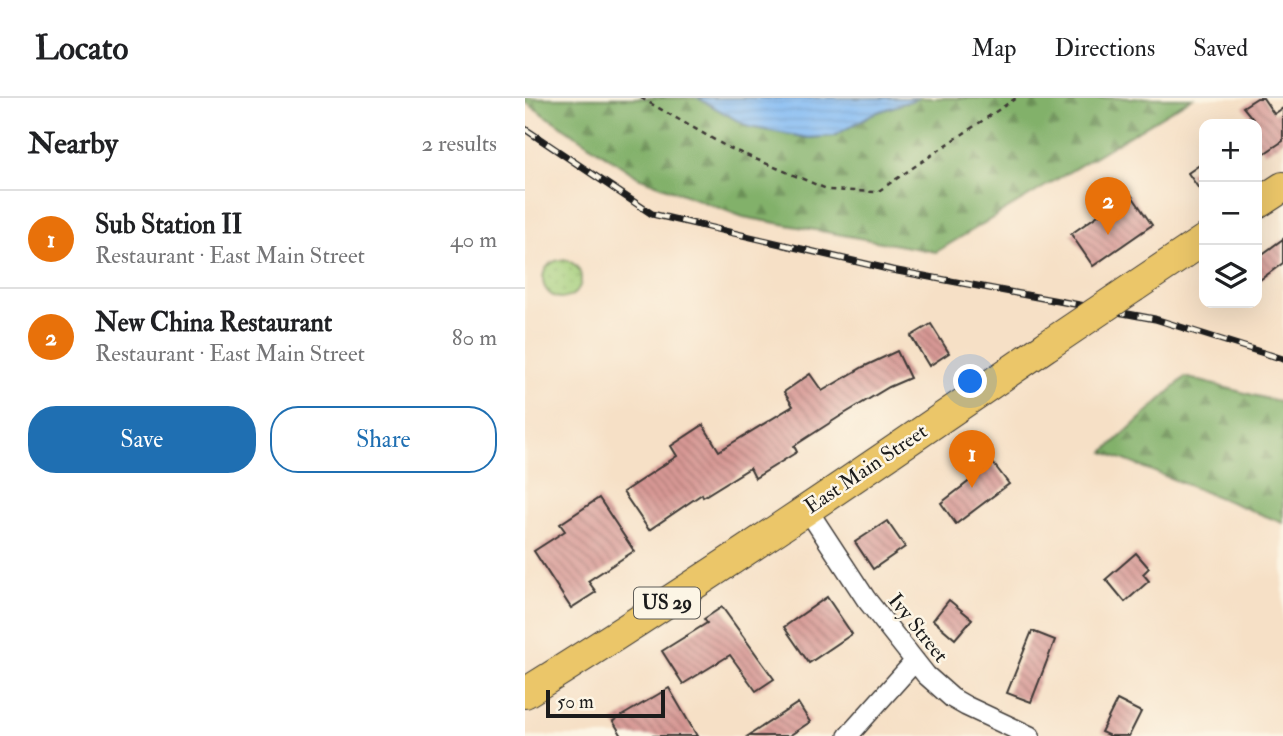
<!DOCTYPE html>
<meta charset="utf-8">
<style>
body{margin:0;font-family:"IM FELL Double Pica",serif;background:#f2f2f2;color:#202124}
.controls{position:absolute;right:21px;top:21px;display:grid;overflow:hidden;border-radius:14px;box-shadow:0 7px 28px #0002}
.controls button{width:63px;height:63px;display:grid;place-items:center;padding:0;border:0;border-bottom:2px solid #e0e0e0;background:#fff;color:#202124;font:35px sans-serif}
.scale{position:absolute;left:21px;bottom:18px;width:119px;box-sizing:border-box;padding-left:7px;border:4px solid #1c1c1c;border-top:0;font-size:19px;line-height:24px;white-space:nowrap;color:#1c1c1c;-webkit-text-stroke:5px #fcf5e5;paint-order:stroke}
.you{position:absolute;left:446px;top:284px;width:24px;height:24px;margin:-18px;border:5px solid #fff;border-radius:50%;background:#1a73e8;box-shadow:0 0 0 10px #1a73e833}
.badge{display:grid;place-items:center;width:46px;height:46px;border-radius:50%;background:#1f6fb2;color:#fff;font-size:23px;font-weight:700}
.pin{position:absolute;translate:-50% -58px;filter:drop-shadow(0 2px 4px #0008)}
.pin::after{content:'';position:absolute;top:37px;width:24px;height:21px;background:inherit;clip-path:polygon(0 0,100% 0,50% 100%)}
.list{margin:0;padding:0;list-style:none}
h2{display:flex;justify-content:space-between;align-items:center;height:91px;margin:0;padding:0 28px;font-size:30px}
h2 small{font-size:23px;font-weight:400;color:#757577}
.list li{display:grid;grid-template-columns:46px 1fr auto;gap:21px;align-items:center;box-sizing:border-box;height:98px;padding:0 28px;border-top:2px solid #e0e0e0}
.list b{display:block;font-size:26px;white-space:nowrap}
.list p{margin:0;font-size:23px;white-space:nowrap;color:#757577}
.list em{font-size:23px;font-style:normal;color:#757577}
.actions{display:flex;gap:14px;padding:21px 28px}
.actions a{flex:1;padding:16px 0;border:2px solid #1f6fb2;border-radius:28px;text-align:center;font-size:24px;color:#1f6fb2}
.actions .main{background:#1f6fb2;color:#fff}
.icon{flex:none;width:38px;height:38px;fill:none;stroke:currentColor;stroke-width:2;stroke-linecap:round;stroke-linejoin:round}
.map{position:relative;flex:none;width:758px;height:638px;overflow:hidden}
header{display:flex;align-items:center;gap:42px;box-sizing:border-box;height:98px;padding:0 35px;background:#fff;border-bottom:2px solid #e0e0e0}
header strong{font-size:33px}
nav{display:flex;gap:38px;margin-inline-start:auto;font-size:24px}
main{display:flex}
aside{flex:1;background:#fff}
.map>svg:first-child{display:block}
.forest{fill:url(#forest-firs);stroke:#4f6643;stroke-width:2}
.park{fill:url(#park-dots);stroke:#60754b;stroke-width:2}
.water{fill:url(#water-rules);stroke:#506c88;stroke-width:2}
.building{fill:url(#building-back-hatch)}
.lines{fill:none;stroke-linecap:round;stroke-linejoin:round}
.minor-casing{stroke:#3d3936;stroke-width:22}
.primary-casing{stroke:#3d3936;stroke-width:32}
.path{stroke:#3d3936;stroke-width:2.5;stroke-dasharray:5 5;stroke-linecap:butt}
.minor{stroke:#fff;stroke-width:19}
.primary{stroke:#ebc669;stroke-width:30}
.rail-casing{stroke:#1c1c1c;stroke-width:7}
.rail{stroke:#fcf5e5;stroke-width:4.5;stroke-dasharray:13;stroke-linecap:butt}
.primary-bridge-casing{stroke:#3d3936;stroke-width:32;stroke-linecap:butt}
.primary-bridge{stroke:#ebc669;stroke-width:30}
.labels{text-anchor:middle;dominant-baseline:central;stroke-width:5;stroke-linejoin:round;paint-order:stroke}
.shield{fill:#fcf5e5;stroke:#5f5d58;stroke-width:2}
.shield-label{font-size:19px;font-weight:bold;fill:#1c1c1c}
.street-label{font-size:21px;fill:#1c1c1c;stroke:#fcf5e5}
</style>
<header>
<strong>Locato</strong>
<nav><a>Map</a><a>Directions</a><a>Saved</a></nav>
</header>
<main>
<aside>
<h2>Nearby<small>2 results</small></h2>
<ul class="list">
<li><span class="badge" style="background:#e8710a">1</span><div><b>Sub Station II</b><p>Restaurant · East Main Street</p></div><em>40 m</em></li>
<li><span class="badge" style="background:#e8710a">2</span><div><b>New China Restaurant</b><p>Restaurant · East Main Street</p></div><em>80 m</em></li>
</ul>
<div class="actions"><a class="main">Save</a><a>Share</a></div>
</aside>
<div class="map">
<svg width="758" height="638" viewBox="0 0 758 638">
<defs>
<pattern id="forest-firs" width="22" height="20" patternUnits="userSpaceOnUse" patternTransform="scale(1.75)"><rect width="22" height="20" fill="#82b16a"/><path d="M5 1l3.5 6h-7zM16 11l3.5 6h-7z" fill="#6a8f56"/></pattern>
<pattern id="park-dots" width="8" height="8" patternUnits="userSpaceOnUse" patternTransform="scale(1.75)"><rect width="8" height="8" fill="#a3ce7a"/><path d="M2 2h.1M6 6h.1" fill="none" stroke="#8cb069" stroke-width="1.8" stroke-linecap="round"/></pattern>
<pattern id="water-rules" width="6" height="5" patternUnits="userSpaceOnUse" patternTransform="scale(1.75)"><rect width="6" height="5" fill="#83bbf4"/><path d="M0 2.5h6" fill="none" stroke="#71a0d1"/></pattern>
<pattern id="building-back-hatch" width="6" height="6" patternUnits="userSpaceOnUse" patternTransform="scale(1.75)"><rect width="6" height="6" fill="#d79894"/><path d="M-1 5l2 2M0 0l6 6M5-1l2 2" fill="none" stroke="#ae7b78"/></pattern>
</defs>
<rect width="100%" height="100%" fill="#fcf5e5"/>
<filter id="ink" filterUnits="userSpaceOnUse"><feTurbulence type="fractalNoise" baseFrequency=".0143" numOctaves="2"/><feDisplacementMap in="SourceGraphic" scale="14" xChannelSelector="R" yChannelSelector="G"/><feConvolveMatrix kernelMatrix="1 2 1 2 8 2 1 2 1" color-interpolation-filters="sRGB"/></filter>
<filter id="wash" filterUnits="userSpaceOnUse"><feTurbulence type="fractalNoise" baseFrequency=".00686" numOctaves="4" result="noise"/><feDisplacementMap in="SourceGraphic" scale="28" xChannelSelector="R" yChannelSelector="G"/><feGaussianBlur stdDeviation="1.57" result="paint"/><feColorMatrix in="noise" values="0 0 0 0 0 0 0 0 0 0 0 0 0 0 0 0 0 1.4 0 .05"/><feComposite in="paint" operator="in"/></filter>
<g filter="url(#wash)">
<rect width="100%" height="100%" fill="#f6e0c6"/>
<path class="forest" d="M0 0H173L224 29 284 40 309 38 347 16 394 0H667L411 154 218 119 113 79 0 4Z
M660 279 758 305V425L579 354Z"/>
<path class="park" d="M18 181a19 19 0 1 1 38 0a19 19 0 1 1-38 0Z"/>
<path class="water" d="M173 0H394L347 16 309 38 284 40 224 29Z"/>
<g id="blocks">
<path class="building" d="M732 0H738L749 16 758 10V43L740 55 732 44V26L718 9Z
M679 64V98L663 75Z
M605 95 627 127 568 168 546 136Z
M758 141V165L732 184V160Z
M406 226 424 255 404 268 386 238Z
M372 253 385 280 364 289 314 319 269 348 272 354 230 380 225 370 178 399 177 396 124 432 98 394 152 358 146 348 178 327 194 353 268 308 259 294 285 276 297 293 338 269Z
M468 365 484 386 431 426 416 405Z
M74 400 109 453 63 483 71 494 46 510 9 453 40 433 35 426Z
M362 423 380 449 348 471 330 444Z
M611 455 624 470 618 476 624 483 600 504 581 481Z
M302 499 327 536 284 565 259 529Z
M424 502 447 521 430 541 408 522Z
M197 509 249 581 231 593 205 557 158 586 137 553 182 525 179 521Z
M507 533 530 542 506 604 482 595Z
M144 590 172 638H97L88 623Z
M592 602 616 614 604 638H585L576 634Z
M273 605 285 624 264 638H223Z"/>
</g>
</g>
<g filter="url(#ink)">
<use href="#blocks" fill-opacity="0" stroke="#3d3936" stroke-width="2"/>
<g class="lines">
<g class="minor-casing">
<path id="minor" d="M282 411 341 501 401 577 427 600 441 608 505 638
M323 638 390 563"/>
</g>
<g class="primary-casing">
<path id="primary" d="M732 106 758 89
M609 189 679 142
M0 595C178 484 350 366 523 247"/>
</g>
<path class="path" d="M116 0 202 49 304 92 352 94 491 0"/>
<use href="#minor" class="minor"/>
<use href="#primary" class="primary"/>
<g class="rail-casing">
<path id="rail" d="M0 31 127 116 367 172 630 221 758 261"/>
</g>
<use href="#rail" class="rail"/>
<g class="primary-bridge-casing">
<path id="primary-bridge" d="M523 247 609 189"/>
</g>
<use href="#primary-bridge" class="primary-bridge"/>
</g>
</g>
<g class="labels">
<rect class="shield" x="109" y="489.5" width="66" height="31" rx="5"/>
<g class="shield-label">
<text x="142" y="505">US 29</text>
</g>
<g class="street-label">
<text transform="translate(341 371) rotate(-34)">East Main Street</text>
<text transform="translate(393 530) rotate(51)">Ivy Street</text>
</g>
</g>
</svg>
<div class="controls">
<button>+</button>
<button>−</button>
<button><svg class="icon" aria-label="layers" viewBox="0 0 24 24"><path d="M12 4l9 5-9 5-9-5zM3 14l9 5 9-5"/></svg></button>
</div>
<div class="scale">50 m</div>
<div class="you"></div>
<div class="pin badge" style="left:447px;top:390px;background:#e8710a">1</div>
<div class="pin badge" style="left:583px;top:137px;background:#e8710a">2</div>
</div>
</main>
